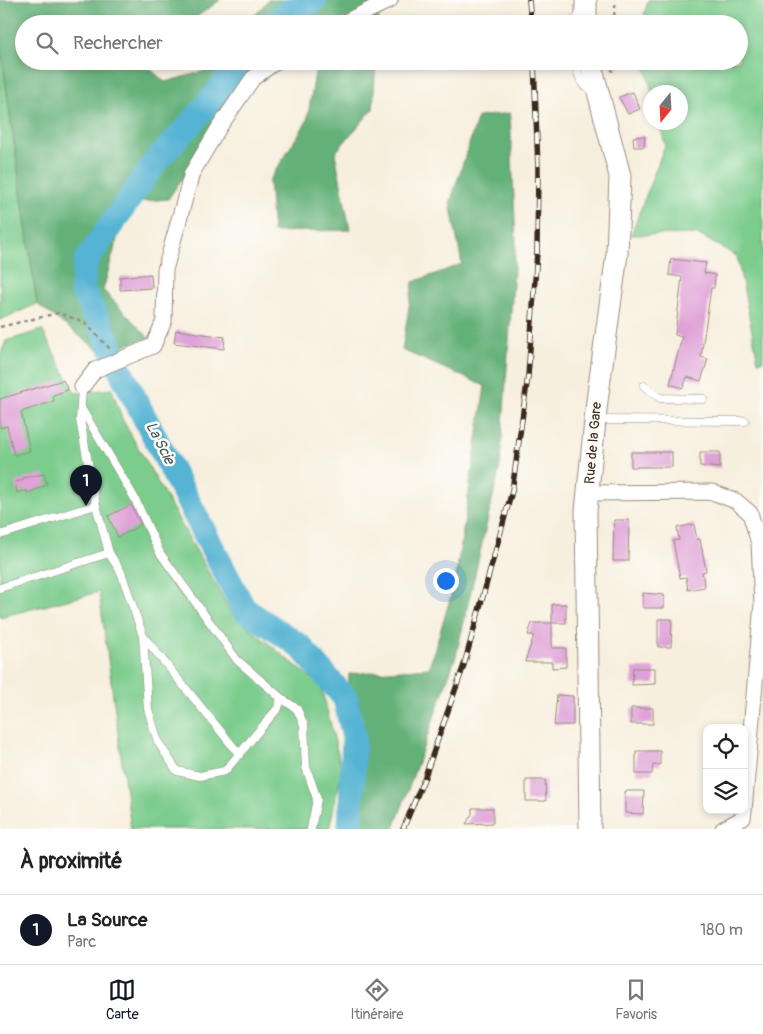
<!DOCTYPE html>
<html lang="fr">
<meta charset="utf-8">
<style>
body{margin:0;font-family:Pangolin,sans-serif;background:#f6f6f6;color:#222}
.controls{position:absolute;right:15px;bottom:15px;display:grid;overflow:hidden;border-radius:10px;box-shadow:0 2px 8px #0003}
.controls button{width:45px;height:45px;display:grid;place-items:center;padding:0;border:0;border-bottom:1px solid #e0e0e0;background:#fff;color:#222;font:25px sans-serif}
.compass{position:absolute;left:643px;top:85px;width:45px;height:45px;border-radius:50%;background:#fff;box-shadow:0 2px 8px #0003;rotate:198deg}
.you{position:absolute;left:445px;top:580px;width:18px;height:18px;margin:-12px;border:4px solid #fff;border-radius:50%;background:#1a73e8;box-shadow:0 0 0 8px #1a73e833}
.badge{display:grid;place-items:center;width:32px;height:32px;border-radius:50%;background:#111827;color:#fff;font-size:16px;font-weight:700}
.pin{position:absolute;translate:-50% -41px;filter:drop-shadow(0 1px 2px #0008)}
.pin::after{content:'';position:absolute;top:26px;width:18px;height:15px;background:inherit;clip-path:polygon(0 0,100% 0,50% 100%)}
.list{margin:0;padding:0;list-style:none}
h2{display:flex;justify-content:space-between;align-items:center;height:65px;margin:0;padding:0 20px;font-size:21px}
h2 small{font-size:16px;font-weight:400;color:#767676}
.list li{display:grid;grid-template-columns:32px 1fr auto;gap:15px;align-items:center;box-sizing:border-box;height:70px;padding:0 20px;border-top:1px solid #e0e0e0}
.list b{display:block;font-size:19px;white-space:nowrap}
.list p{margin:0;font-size:16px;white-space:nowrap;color:#767676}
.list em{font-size:16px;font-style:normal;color:#767676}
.icon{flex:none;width:28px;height:28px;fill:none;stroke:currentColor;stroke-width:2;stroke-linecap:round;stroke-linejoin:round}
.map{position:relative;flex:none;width:763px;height:829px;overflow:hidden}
.search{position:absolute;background:#fff;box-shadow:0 2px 8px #0003;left:15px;right:15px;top:15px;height:55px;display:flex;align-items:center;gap:12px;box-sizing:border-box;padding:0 18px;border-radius:28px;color:#767676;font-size:19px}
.sheet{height:135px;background:#fff}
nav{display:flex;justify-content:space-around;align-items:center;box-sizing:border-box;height:70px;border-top:1px solid #e0e0e0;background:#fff;font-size:14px;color:#767676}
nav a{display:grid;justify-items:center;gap:2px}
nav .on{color:#111827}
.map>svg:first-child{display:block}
.green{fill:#7bcc8d;stroke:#5b7b56}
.forest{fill:#64b078;stroke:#506d4b}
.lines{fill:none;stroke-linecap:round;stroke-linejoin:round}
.river{stroke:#55b3d3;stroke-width:25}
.building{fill:#dfa1d8}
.lane-casing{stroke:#998c7e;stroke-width:9}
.street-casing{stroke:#998c7e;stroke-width:17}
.secondary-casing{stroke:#998c7e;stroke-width:23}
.path{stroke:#998c7e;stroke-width:2.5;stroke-dasharray:4 4;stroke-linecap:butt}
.lane{stroke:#fff;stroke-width:8}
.street{stroke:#fff;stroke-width:15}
.secondary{stroke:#fff;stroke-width:21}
.rail-casing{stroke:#3b2a1e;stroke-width:5.5}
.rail{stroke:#fdfcf7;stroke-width:4;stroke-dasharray:11;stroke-linecap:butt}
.labels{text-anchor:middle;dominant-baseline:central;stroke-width:5;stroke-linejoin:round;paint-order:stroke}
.street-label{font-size:14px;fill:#3b2a1e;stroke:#fdfcf7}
.water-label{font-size:15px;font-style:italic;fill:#445a5d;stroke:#fdfcf7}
</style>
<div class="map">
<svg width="763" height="829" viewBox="0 0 763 829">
<rect width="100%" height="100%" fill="#fdfcf7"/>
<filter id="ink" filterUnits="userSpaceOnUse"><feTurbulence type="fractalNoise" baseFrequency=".02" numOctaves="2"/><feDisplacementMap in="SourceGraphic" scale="10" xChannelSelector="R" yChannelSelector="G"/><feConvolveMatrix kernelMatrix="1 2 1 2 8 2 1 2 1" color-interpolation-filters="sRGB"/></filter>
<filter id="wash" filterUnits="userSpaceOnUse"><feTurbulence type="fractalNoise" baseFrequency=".0096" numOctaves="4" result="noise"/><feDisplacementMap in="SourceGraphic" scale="20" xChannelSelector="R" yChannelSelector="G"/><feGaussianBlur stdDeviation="1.12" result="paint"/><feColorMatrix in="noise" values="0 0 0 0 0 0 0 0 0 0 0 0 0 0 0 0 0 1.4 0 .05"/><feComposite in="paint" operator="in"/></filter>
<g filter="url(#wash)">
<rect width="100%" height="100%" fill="#f7efde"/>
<path class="green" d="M648 0H763V361H758L737 256 697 234 631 235 665 145 659 123 680 122V92H652L644 61H739V24H642Z
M0 44 37 304 0 320Z
M42 330 75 393 112 389 122 419 232 614 321 686 342 770 329 829H131L99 592 0 617V356L6 341Z"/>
<path class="forest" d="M0 0H220L187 24H24V61H141L165 82 208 70 216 61H264L168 199 127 203 103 290 149 338 101 352 37 304 0 44Z
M268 0H380L378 24H248Z
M317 61H376L373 109 335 153 350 230 273 232 269 181 307 121Z
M510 113 516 242 500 466 456 656 394 829H344L349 674 429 668 455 583 485 386 402 350 413 282 462 264 450 203 478 117Z"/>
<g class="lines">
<path class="river" d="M274 24 288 11 315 0
M242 61 202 111 155 162 86 261 82 289 104 332 124 378 244 609 300 646 345 698 354 737 350 829"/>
</g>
<g id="blocks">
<path class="building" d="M633 92 640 109 628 114 619 97Z
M645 136 644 147H634L633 137Z
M671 259 706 263 704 273 715 275 714 288H711L701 357 708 359 701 381 687 377 683 388 670 384 682 337 675 335 682 277 669 275Z
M151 274 152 288 120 290V277Z
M176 330 225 337 224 349 174 343Z
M63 380 68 390 53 395 54 401 21 412 30 451 14 455 7 426 0 428V399Z
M631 452H672V467H631Z
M700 452H720V468L700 466Z
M44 474 47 485 27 493V490L17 493 15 482 24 480 23 478Z
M131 505 141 525 118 537 108 516Z
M614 520H629L628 561H613Z
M694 524 697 540 700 539 706 571 702 572 705 587 688 590 686 577 680 578 673 541 679 540 677 528Z
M643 593 664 595V608H643Z
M552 604H566V623H552Z
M658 619H672L671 647H658Z
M532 623H552V648H566V667L552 668V662H525L534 635H528Z
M633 668H655V684L632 685Z
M557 695 573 696V725H554Z
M631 708H653V724H631Z
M636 751H660V765H653L652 774H636Z
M526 780H545L546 801H526Z
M625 791H644L643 814 625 813Z
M472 808H493V823L466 824 472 814Z"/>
</g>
</g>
<g filter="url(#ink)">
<use href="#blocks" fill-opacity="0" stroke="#998c7e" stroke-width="1"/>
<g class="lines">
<g class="lane-casing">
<path id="lane" d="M572 24 581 13
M573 61 583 85 594 91
M644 386 660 398 703 399
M597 420 745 421
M96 505 109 553
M0 535 96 505 80 420 82 387
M0 588 109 553 121 572 143 636 148 709 158 742 177 771 200 776 225 771 278 708 281 698 237 660 160 553 134 497 81 408
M143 636 240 755
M281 698 297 709 304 725 306 767 317 799 311 829"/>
</g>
<g class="street-casing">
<path id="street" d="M341 24 390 0
M82 387 95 370 153 346 164 321 165 270 192 173 220 126 253 78 277 61
M588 493 712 492 736 501 750 513 759 543 762 604 744 810
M723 829 743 818 744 810"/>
</g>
<g class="secondary-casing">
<path id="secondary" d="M586 24V0
M590 829 586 511 597 401 617 254 620 176 590 61"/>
</g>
<path class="path" d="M613 24 616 0
M612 61V72
M0 327 58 313 84 322 111 350"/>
<use href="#lane" class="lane"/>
<use href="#street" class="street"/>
<use href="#secondary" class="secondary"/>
<g class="rail-casing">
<path id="rail" d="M529 0 531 24
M403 829 424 779 464 665 512 491 528 376 537 252 538 169 534 61"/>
</g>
<use href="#rail" class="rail"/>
</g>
</g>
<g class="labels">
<g class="street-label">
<text transform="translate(593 443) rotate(-85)">Rue de la Gare</text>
</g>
<g class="water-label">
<text transform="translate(160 443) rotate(63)">La Scie</text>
</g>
</g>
</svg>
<div class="controls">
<button><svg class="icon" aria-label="locate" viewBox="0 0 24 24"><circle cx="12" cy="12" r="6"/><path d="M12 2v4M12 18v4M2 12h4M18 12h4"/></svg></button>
<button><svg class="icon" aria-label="layers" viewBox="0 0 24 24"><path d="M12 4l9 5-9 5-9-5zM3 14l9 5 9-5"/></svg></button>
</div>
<svg class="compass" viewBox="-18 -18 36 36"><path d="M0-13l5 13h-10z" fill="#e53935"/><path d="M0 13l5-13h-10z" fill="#767676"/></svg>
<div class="you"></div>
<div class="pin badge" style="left:86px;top:506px">1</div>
<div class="search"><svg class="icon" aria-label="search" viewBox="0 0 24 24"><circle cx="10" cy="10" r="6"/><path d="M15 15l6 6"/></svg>Rechercher</div>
</div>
<section class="sheet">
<h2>À proximité<small></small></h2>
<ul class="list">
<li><span class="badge">1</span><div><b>La Source</b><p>Parc</p></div><em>180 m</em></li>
</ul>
</section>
<nav>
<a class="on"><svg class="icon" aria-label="map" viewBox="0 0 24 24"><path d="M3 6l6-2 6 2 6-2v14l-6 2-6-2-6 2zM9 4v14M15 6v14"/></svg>Carte</a>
<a><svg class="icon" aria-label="directions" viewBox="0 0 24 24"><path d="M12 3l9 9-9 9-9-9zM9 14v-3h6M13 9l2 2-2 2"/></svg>Itinéraire</a>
<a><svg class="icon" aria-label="saved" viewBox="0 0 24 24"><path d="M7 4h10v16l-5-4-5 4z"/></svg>Favoris</a>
</nav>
